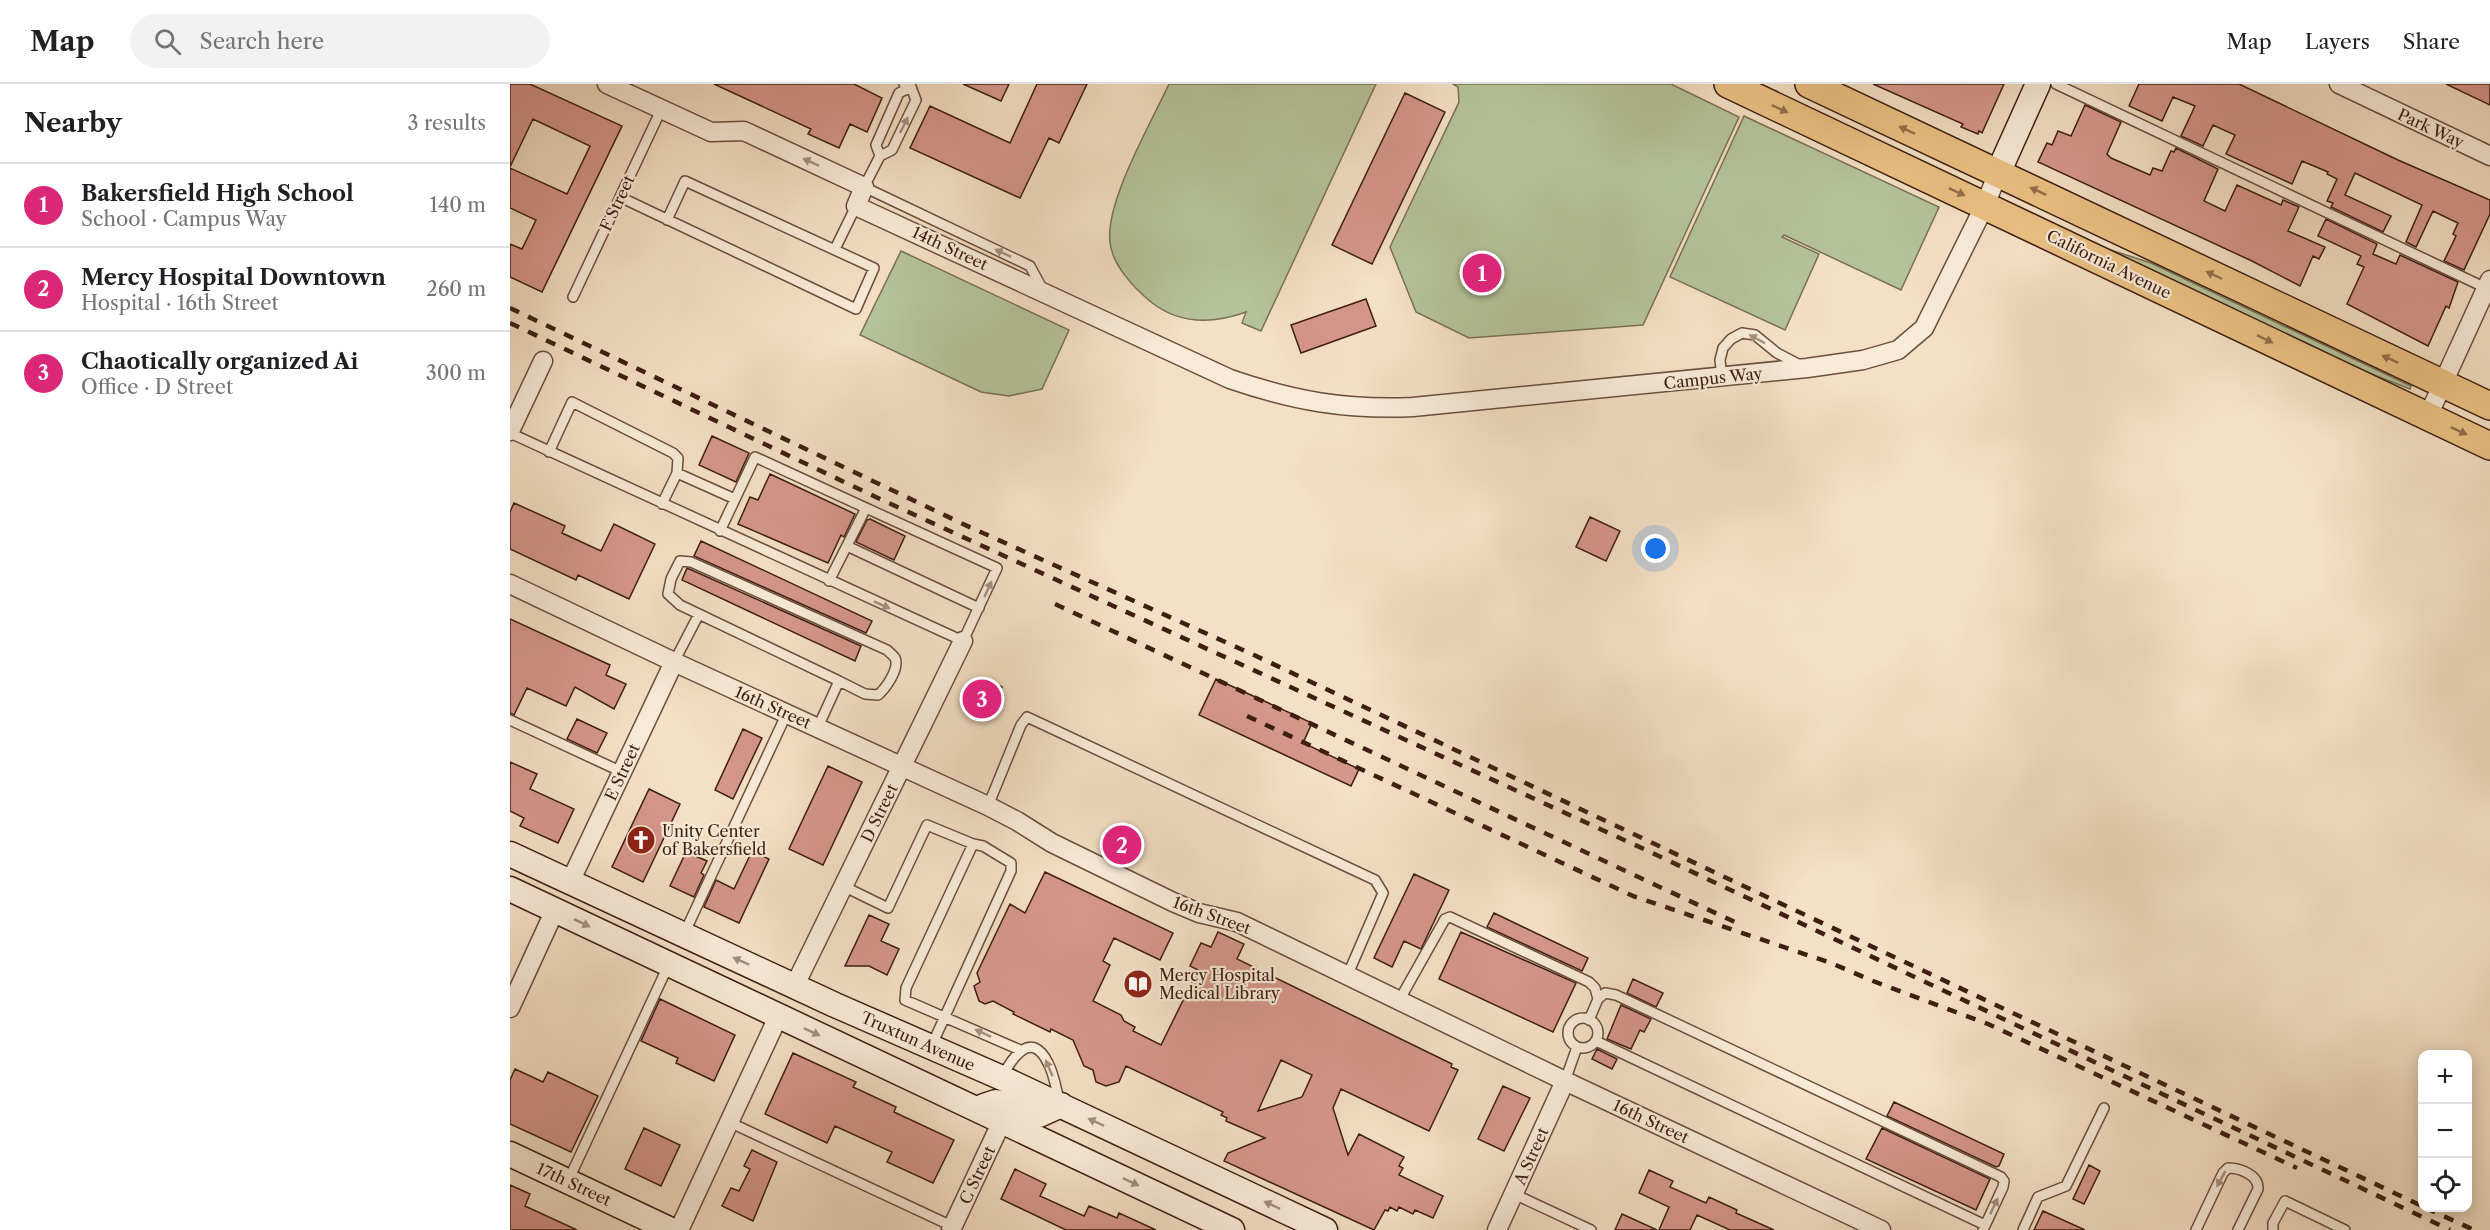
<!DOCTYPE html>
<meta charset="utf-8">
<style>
body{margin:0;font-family:"Libre Caslon Text",serif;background:#f2f2f2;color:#202124}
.controls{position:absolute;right:18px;bottom:18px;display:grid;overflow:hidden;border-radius:12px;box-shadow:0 3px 15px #0003}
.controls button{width:54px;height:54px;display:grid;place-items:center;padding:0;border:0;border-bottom:2px solid #e0e0e0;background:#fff;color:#202124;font:30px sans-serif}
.you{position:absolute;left:1146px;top:465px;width:21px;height:21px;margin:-15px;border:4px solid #fff;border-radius:50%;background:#1a73e8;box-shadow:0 0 0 9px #1a73e833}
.badge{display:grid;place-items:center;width:39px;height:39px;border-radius:50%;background:#db2777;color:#fff;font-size:20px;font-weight:700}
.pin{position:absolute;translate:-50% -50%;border:3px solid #fff;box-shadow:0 2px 6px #0006}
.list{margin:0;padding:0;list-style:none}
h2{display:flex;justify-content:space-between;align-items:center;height:78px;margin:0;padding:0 24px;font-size:26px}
h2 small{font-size:20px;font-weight:400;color:#757577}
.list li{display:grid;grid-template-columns:39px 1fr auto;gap:18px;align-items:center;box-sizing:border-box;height:84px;padding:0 24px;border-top:2px solid #e0e0e0}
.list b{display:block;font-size:22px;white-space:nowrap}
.list p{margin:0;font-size:20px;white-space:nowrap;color:#757577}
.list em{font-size:20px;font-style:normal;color:#757577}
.icon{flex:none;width:33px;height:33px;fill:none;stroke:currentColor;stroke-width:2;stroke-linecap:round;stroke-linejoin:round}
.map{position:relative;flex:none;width:1980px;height:1146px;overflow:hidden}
header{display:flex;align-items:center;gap:36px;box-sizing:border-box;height:84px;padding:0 30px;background:#fff;border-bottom:2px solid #e0e0e0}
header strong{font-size:28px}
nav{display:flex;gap:33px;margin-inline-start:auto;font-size:21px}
.search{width:420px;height:54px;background:#f2f2f2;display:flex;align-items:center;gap:15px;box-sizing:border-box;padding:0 21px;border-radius:33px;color:#757577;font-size:22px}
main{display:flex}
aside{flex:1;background:#fff}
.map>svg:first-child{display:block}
.green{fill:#b5c39a;stroke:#7a7056;stroke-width:1.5}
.building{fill:#d5968b;stroke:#3e1e11;stroke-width:1.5;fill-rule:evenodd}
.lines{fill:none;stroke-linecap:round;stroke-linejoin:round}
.lane-casing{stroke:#6c4e3e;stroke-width:12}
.street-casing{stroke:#6c4e3e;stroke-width:21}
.secondary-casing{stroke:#3e1e11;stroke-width:27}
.primary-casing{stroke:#3e1e11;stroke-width:30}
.lane{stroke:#f8ebd9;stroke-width:9}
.street{stroke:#f8ebd9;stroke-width:18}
.secondary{stroke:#f8ebd9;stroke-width:24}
.primary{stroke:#eac082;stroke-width:27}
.rail{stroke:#3e1e11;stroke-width:4.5;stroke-dasharray:10 10;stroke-linecap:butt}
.oneway{fill:#946f4a}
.oneway2{fill:#a48f7f}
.labels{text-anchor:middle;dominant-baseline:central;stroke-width:4.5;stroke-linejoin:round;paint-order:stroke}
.street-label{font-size:16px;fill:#3e1e11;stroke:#f8ebd9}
.poi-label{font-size:16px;fill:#3e1e11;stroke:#f8ebd9;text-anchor:start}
</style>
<header>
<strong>Map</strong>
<div class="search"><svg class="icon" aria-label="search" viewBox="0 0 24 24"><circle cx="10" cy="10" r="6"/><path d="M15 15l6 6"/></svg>Search here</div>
<nav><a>Map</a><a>Layers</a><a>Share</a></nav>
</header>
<main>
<aside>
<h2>Nearby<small>3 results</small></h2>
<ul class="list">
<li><span class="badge">1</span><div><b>Bakersfield High School</b><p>School · Campus Way</p></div><em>140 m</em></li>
<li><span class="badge">2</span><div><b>Mercy Hospital Downtown</b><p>Hospital · 16th Street</p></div><em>260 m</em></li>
<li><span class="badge">3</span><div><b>Chaotically organized Ai</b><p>Office · D Street</p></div><em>300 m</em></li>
</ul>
</aside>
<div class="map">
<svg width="1980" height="1146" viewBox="0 0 1980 1146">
<rect width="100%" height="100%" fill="#f4e0c5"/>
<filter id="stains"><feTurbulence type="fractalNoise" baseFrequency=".00333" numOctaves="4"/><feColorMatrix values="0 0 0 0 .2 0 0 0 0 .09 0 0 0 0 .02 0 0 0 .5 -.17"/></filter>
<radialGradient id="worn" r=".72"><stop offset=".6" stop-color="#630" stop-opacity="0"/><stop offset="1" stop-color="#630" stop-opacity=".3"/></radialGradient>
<path class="green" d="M659 0H866L751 247 732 239 736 228C703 240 670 241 641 218 624 204 602 181 600 158 595 118 641 39 659 0Z
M943 0H1161L1229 33 1133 241 959 254 906 228 880 163 949 18 948 3Z
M1234 32 1429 123 1391 206 1274 151 1272 153 1309 170 1275 246 1160 193Z
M1506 122 1598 165 1641 179 1901 302 1900 305 1828 277Z
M391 167 559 246 532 305 499 312 471 308 350 251Z"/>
<path class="building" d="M0 0H20L112 42 32 208 0 193V160L12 165 26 136 0 124V84L57 110 80 62 23 35 0 83Z
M204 0H344L372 14 357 48 340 40 329 64 298 50 301 45Z
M453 0H499L491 17Z
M527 0H577L549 59 539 54 510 114 400 64 420 22 500 59Z
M1363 0H1494L1472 49 1469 47 1468 50 1451 43 1453 40Z
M1629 0H1729L1888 76 1980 116V130L1954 186 1934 177 1946 152 1943 150 1948 139 1923 127 1906 163 1896 158 1912 121 1845 89 1835 111 1881 132 1873 148 1821 123 1823 119 1817 117 1827 95 1817 90 1818 88 1792 77 1782 100 1716 70 1725 51 1703 41 1693 62 1671 52 1685 22 1663 13 1652 37 1619 22Z
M1936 0H1980V21Z
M895 9 935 28 862 180 822 161Z
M1575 21 1611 38 1597 70 1601 74 1640 91 1643 84 1652 87 1661 67 1664 68 1666 64 1708 85 1694 117 1715 127 1727 101 1771 121 1773 116 1789 123 1778 147 1815 163 1809 175 1803 172 1790 202 1742 177 1528 78 1537 59 1542 61 1548 47 1561 52Z
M1816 135 1867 160 1863 170 1886 180 1890 171 1948 198 1939 224 1936 222 1918 262 1837 220 1854 183 1847 180 1851 172 1808 152Z
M856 215 866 242 791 269 781 241Z
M202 352 239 369 226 398 189 381Z
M260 390 345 430 334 453 331 451 318 479 228 440 240 413 248 416Z
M4 419 55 442 52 449 91 467 104 440 145 460 119 515 68 491 66 496 0 465V428Z
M1080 433 1110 447 1096 477 1066 463Z
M360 435 395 452 384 476 346 458 357 436Z
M191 457 362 537 356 549 184 472Z
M177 484 351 562 345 577 172 496Z
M0 535 100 581 96 591 116 600 104 625 65 603 56 622 17 604 4 631 0 629Z
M471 594 492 603 477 635 456 626Z
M706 595 802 639 793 659 849 685 841 702 689 631Z
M67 635 97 649 87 669 57 655Z
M233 645 252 654 223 715 205 706Z
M0 678 27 690 20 705 64 725 48 759 10 742 14 734 0 727Z
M318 682 352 698 313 781 279 765Z
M139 705 170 720 133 798 102 783Z
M242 767 259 775 229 839 194 823 206 796 224 805Z
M176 768 197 777 191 789 194 791 184 813 160 802Z
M535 788 663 849 650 876 604 854 593 877 600 881 583 917 611 931 614 937 625 943 623 947 651 961 688 886 680 882 691 859 701 863 708 848 734 860 727 875 942 980 941 983 948 986 919 1047 831 1005 823 1024 838 1071 849 1050 894 1073 889 1082 893 1084 889 1091 933 1112 923 1134 905 1126 903 1130 889 1123 887 1127 880 1123 878 1127 875 1126 864 1146 714 1077 718 1069 755 1054 716 1037 717 1034 711 1031 713 1028 616 982 609 998 596 1002 586 998 583 986 574 982 563 956 541 945 540 948 503 930 504 928 483 917 475 920 469 917 464 902 470 898 467 889 500 820 515 829ZM771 976 802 991 792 1013 748 1027Z
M904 790 939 806 911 865 894 857 882 883 864 874Z
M984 829 1078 874 1072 887 977 843Z
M359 831 379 840 371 857 389 865 377 891 359 882H335Z
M951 848 1066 899 1043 948 929 895Z
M1123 895 1153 909 1146 923 1117 909Z
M150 915 225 951 204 997 166 979 168 974 131 957Z
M1111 921 1141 935 1134 948 1130 946 1121 965 1097 955Z
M1087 965 1107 975 1102 985 1082 975Z
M283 969 346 998 343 1003 386 1023 384 1028 444 1056 423 1099 377 1078 382 1068 325 1042 317 1059 255 1030Z
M5 985 33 998 38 988 88 1012 61 1068 0 1040V996Z
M993 1002 1020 1014 994 1067 968 1055Z
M1384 1018 1494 1070 1489 1082 1486 1083 1377 1032Z
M134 1044 170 1061 151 1102 115 1085Z
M1372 1044 1480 1095 1466 1126 1356 1075Z
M242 1066 267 1078 243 1137 212 1122 221 1104 229 1107 240 1085 234 1082Z
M1579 1081 1590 1087 1574 1120 1563 1115Z
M505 1085 536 1100 530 1112 574 1132 579 1122 607 1134 609 1129 646 1146H556L491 1115Z
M1139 1086 1163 1097 1160 1103 1196 1119 1199 1113 1227 1126 1226 1129 1264 1146H1220L1187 1131 1180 1146H1149L1159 1123 1129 1109Z
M0 1101 20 1110 15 1122 67 1146H0Z
M1533 1127 1575 1146H1524Z
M1112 1130 1147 1146H1105Z"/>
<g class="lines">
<g class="lane-casing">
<path id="lane" d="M394 0 401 3 406 16 382 66 370 72 354 103 520 182 533 206
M1546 0 1978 205
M370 72 366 61 389 9 401 3
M110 113 346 225 364 184 175 97 157 136
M325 165 346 122
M63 213 151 26
M1212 293 1210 276 1213 264 1221 255 1232 249 1245 251 1267 269 1292 282
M0 349 453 557 487 484 356 424 319 497
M39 368 62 318 163 369 168 374 167 389
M152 420 167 389 225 415
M210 447 245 373 356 424
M337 462 469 524
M164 578 189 530
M0 636 112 688
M308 643 329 597 355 610 368 611C375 605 390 585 385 574 383 571 380 569 377 566L181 478 170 477 161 495 158 510 170 521 329 597
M478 722 511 641 517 633 865 796 873 809 838 890
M333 802 378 824 417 741 463 760
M174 850 277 629
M890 915 935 835 940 833 1079 898 1085 904 1088 915
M1058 949a15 15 0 1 1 30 0a15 15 0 1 1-30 0Z
M1079 936 1088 915 1095 909 1106 911 1491 1093 1494 1097 1493 1103 1473 1146
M1086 957 1475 1141
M421 963C448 904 474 846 501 787V779L473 762 463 760 396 904 395 916 510 966
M492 993C502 974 521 945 538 979 544 990 546 1004 549 1016
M1055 997 1067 963
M219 1038 446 1144
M59 1095 158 882
M1004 1110 1081 1146
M1513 1146 1528 1113 1556 1102 1594 1024
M1686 1146 1713 1089 1718 1084C1730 1084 1749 1091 1748 1105L1728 1146
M1763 1146V1139L1775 1117 1835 1146"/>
</g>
<g class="street-casing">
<path id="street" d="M97 0 201 48 234 47 354 103 346 122 720 295C784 317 835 326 903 323L1297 284 1353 276 1388 266 1414 244 1475 121 1488 89
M1829 0 1980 72
M1918 332 1980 196
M0 347 33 277
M0 500 164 578 478 722 507 737 542 759 663 818 689 829 727 838 1055 997 1371 1146
M60 798 164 578
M285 901 453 557
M0 924 45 826
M169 1146 268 933
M441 1146 492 1037
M987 1146 1055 997"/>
</g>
<g class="secondary-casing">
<path id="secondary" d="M1488 89 1528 0
M0 770 325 921 492 994 815 1146
M0 805 722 1146
M474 1022 486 1018 529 1031 551 1021
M0 1070 161 1146"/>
</g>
<g class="primary-casing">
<path id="primary" d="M1218 0 1980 362
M1299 0 1980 322"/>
</g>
<use href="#lane" class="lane"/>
<use href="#street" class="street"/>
<use href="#secondary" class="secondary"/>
<use href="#primary" class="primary"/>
<path class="rail" d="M0 224 453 440 744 571 1912 1122
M0 239 370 415 1136 766 1940 1146
M545 520 1229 840
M737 632 1123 812 1321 879 1363 897 1478 940 1787 1084
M1916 1124 1964 1146"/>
</g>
<defs><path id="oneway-solid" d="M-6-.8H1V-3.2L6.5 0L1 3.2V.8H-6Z" transform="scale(1.5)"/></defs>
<g class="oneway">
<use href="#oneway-solid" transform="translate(1270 25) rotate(25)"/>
<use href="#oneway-solid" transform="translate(1397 46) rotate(-155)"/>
<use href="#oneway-solid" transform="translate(1528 107) rotate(-155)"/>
<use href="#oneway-solid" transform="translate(1447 108) rotate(25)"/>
<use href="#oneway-solid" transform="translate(1704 191) rotate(-155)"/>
<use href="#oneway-solid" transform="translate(1755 255) rotate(26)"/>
<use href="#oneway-solid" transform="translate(1880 275) rotate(-155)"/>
<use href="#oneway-solid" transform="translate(1949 347) rotate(25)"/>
</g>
<g class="oneway2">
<use href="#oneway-solid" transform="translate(394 41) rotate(-64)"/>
<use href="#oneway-solid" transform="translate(301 78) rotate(-155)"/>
<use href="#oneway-solid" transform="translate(493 169) rotate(-155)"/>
<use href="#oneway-solid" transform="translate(1247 255) rotate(-152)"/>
<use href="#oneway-solid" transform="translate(478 505) rotate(-65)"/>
<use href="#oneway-solid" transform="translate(372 521) rotate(24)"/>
<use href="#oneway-solid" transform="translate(72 839) rotate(26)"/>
<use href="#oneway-solid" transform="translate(231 877) rotate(-156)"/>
<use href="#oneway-solid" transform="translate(302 948) rotate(25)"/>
<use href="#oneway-solid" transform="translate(473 949) rotate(-155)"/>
<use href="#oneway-solid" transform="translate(539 984) rotate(-113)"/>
<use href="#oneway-solid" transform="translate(586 1038) rotate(-155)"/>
<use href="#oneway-solid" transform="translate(1711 1095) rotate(119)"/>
<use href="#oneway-solid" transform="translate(621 1098) rotate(25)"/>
<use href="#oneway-solid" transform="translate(762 1121) rotate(-155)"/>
<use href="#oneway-solid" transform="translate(1484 1122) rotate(-65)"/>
</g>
<defs>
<g id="church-disc" transform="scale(1.5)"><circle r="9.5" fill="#8f2418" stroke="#f8ebd9"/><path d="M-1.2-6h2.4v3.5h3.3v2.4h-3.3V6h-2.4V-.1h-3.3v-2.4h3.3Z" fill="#fff"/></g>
<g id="library-disc" transform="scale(1.5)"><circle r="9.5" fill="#8f2418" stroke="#f8ebd9"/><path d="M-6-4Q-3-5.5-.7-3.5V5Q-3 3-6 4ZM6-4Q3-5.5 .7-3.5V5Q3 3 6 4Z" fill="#fff"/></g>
</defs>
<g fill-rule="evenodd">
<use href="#church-disc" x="131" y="756"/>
<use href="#library-disc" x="628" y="900"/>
</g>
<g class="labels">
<g class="street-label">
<text transform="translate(1921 44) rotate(25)">Park Way</text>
<text transform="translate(107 119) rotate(-65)">F Street</text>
<text transform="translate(440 164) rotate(25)">14th Street</text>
<text transform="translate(1599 180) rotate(26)">California Avenue</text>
<text transform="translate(1203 294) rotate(-6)">Campus Way</text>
<text transform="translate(263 623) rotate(24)">16th Street</text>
<text transform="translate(112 688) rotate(-65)">E Street</text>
<text transform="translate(369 729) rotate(-64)">D Street</text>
<text transform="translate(702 831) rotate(20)">16th Street</text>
<text transform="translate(408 957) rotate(24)">Truxtun Avenue</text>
<text transform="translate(1141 1037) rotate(25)">16th Street</text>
<text transform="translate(1021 1072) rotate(-66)">A Street</text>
<text transform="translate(467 1091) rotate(-65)">C Street</text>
<text transform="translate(64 1100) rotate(25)">17th Street</text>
</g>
<g class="poi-label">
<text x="152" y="747">Unity Center<tspan x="152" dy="18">of Bakersfield</tspan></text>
<text x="649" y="891">Mercy Hospital<tspan x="649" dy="18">Medical Library</tspan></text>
</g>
</g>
<rect width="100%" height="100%" filter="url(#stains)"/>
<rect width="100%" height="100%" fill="url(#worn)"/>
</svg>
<div class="controls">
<button>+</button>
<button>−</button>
<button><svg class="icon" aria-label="locate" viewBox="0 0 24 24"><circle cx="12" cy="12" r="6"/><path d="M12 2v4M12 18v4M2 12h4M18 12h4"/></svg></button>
</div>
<div class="you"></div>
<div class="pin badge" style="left:972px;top:189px">1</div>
<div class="pin badge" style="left:612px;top:761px">2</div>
<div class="pin badge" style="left:472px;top:615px">3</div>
</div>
</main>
